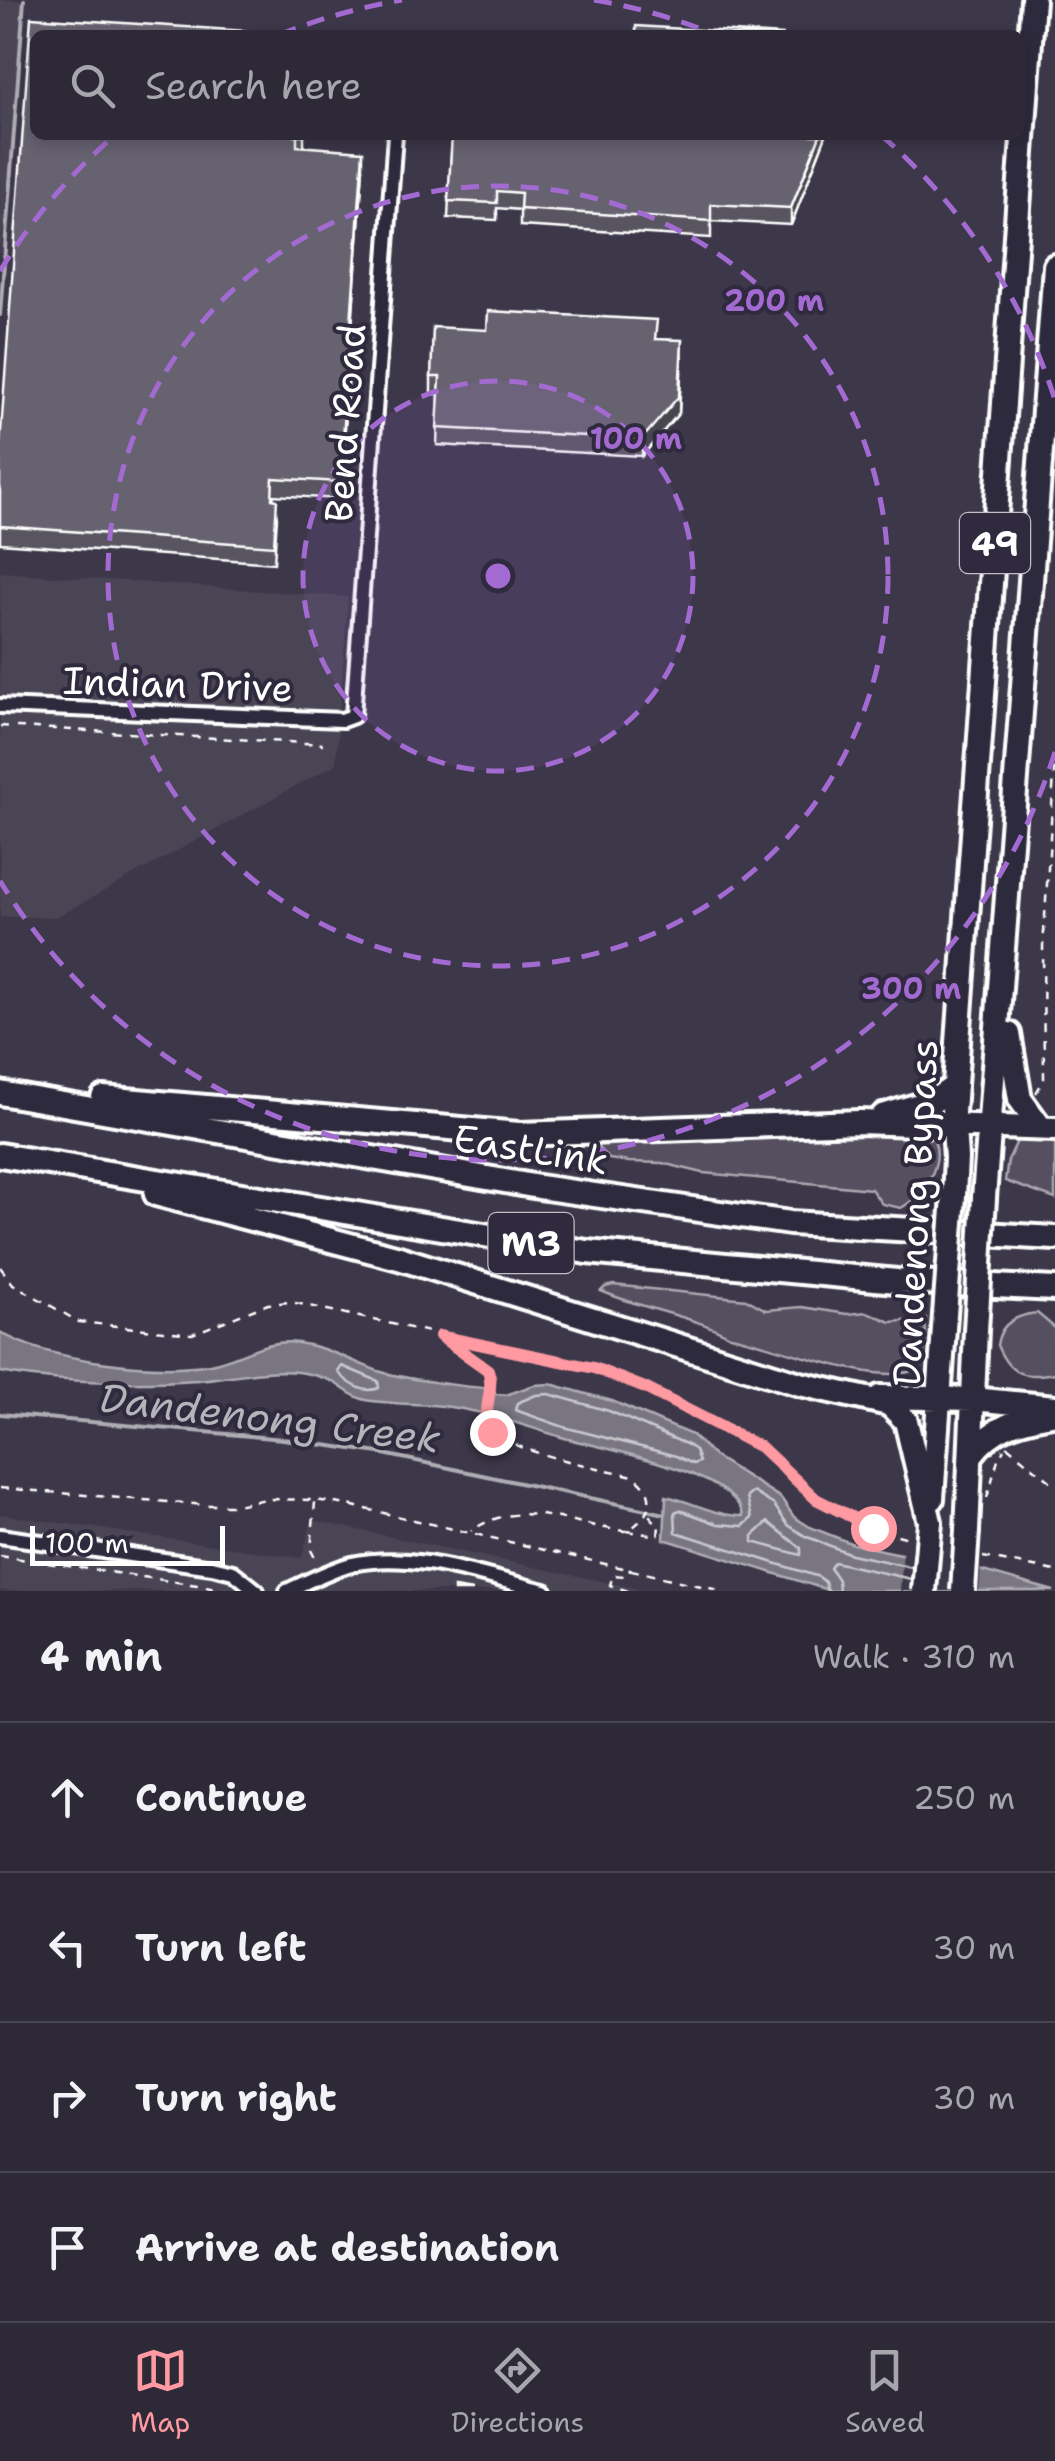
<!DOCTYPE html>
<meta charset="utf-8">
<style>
body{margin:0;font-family:"Shantell Sans",sans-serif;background:#35313f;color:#f1f3f6}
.scale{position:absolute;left:30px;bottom:25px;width:195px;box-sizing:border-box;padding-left:10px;border:5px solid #fff;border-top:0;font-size:28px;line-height:35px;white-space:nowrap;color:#fff;-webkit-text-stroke:8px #2f2a3d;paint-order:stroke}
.stop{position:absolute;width:30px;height:30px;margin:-22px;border:8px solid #ff9aa2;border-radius:50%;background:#fff}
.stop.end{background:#ff9aa2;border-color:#fff;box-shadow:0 2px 10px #0008}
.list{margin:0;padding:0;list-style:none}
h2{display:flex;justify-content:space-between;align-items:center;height:130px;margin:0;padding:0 40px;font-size:42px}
h2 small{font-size:32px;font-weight:400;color:#a7a6ad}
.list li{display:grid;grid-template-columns:65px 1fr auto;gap:30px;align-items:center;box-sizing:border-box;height:150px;padding:0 40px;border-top:2px solid #484552}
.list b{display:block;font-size:38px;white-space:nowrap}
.list em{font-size:32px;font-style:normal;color:#a7a6ad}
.icon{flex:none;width:55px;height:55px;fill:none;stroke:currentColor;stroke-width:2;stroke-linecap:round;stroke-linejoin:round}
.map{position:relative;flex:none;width:1055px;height:1591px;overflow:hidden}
.search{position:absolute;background:#2d2937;box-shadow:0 5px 15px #0003;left:30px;right:30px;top:30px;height:110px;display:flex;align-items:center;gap:25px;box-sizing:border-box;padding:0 35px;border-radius:15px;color:#a7a6ad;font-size:38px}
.sheet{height:730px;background:#2d2937}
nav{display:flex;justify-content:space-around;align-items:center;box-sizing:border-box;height:140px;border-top:2px solid #484552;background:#2d2937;font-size:28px;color:#a7a6ad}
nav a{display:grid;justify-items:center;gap:5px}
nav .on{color:#ff9aa2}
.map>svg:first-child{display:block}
.built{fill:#494455}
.green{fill:#555060;stroke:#aaa8b0;stroke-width:2.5}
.water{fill:#797682;stroke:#afadb4;stroke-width:2.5}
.pier{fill:#3c3749}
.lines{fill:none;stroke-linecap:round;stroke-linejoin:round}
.shore{stroke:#c9c8cd;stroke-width:2.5}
.stream{stroke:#afadb4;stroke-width:4}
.street-casing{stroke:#fff;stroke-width:20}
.highway-casing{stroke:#fff;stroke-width:30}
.path{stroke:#fff;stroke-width:2.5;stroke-dasharray:8 8;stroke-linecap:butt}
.street{stroke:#2f2a3d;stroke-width:12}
.highway{stroke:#2f2a3d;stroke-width:22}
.highway-bridge-casing{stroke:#fff;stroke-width:30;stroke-linecap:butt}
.highway-bridge{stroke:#2f2a3d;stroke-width:22}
.wall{fill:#585460;stroke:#fff;stroke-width:2.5}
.shaded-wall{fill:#47454e;stroke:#fff;stroke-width:2.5}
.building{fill:#666270;stroke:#fff;stroke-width:2.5}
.route{stroke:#ff9aa2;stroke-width:12}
.ring{fill:none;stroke:#a36bd2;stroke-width:5;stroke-dasharray:18 12}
.labels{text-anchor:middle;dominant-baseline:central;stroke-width:8;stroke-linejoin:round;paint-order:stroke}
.shield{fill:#2f2a3d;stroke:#c1bfc5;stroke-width:2.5}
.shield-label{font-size:35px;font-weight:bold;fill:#fff}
.street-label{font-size:38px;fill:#fff;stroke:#2f2a3d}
.water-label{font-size:40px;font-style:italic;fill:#b5b4ba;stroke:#2f2a3d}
.centre{fill:#a36bd2;stroke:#2f2a3d;stroke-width:5}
.ring-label{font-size:30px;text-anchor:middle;font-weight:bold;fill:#a36bd2;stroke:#2f2a3d;stroke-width:8;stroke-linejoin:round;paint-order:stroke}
</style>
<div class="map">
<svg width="1055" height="1591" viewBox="0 0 1055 1591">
<rect width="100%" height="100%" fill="#3c3749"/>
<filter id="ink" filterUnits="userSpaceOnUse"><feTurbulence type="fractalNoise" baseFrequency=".01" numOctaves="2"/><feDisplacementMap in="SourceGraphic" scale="20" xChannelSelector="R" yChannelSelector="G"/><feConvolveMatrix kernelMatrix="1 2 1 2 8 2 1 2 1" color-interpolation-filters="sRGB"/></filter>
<g filter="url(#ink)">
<path class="built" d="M0 0H24L0 267Z
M0 572 348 597 336 764 57 917H0Z
M0 1514 302 1558 312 1520 648 1591H0Z"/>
<path class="green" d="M813 1129 837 1134 929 1131C949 1158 926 1194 901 1208L882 1204 871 1189 703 1173 662 1163 629 1162 609 1159 596 1146Z
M1055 1134V1199L1005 1181 1008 1160 1019 1137Z
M613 1285 746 1299 766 1310 802 1307 847 1314 867 1312 891 1322 926 1319C925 1333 927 1353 919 1365 898 1395 763 1341 730 1336 693 1316 642 1309 601 1291L605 1287Z
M1037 1313 1055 1328V1373C1025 1378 1010 1377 997 1345 1000 1323 1016 1315 1037 1313Z"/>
<path class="water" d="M0 1332C48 1361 154 1373 210 1364 242 1358 264 1338 298 1343 327 1347 351 1361 378 1371 400 1378 468 1388 491 1388L496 1394 506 1395 534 1385 551 1384 612 1401 692 1435 714 1456 781 1498 794 1517 810 1527 853 1544 983 1571 1054 1591H831L664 1539 666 1496C693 1502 716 1516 743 1516 737 1472 599 1448 561 1437 524 1426 488 1412 450 1407 422 1403 393 1405 366 1400 352 1397 345 1389 333 1382 324 1377 307 1373 297 1372 263 1369 231 1377 198 1380 138 1384 59 1383 0 1372Z"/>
<path class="pier" d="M903 1550 981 1566 979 1591H900Z"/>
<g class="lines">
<path class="shore" d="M342 1366 378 1381 379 1388C364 1394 349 1384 338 1372Z
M549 1394 609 1411 686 1444 695 1450 699 1462 693 1464 676 1456 564 1427 515 1410 517 1403 536 1395Z
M768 1522 801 1548V1555L753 1542V1536Z
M827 1591 825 1582 819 1577 676 1532 675 1512 680 1510 718 1524 743 1526 752 1518 747 1497 753 1492 774 1505 788 1525 805 1536 851 1554 912 1567
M839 1591 838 1580 830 1568 834 1562 911 1579"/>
<path class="stream" d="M0 315 24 0
M0 1414 283 1439 379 1453 665 1514"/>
<g class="street-casing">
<path id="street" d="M0 706 342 720 353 716 395 135
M0 1536 212 1567 233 1572 257 1591
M287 1591C309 1581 329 1570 352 1564 415 1550 484 1577 545 1591"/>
</g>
<g class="highway-casing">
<path id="highway" d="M1009 1034 1020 1099 1041 1128
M0 1093 539 1187 790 1223 1055 1238
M103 1098 519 1134 860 1122 1055 1129
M883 1116 935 1100 955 1086
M0 1155 587 1252 897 1281 1055 1289
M156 1194 399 1258 800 1384 889 1404 906 1421 930 1522
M954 1196 956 1158 953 1112 1033 0
M984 1198 1055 266
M880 1397 973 1399 1055 1407
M972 1454C993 1426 1018 1420 1052 1414
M932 1499 944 1328
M967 1531 976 1330"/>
</g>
<path class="path" d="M0 726 323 744
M1036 1093 1044 1079 1043 947 1055 759
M0 1267 13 1284 79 1322 192 1334 268 1304 291 1302 594 1368 624 1379 712 1420 762 1448 832 1509 873 1528 912 1539
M445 1339 488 1370C497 1387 480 1406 487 1424 497 1451 604 1468 633 1476 659 1492 652 1518 626 1531 573 1526 521 1496 471 1531
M1007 1446 1055 1485
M0 1488 205 1505H236L266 1499 315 1500 353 1506 723 1591
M987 1498 998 1459 1004 1449
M315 1502 311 1550 317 1562
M627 1531 658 1536 659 1526 649 1515
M0 1556 211 1587 214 1591
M983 1557 1055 1571
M628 1591 610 1585 613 1575 625 1576 631 1568"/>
<use href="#street" class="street"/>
<use href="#highway" class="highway"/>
<g class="highway-bridge-casing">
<path id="highway-bridge" d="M944 1328 954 1196
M976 1330 984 1198
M924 1591 930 1522
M963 1591 967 1531"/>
</g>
<use href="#highway-bridge" class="highway-bridge"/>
</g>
<path class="wall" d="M35 135H304V146L363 168 340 499 273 495 277 517 274 563 0 543V445Z
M452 135H826L791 225 711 221V238L520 226V210L497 208V220L448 218Z
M656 339 682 357 679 413 642 456 437 445 439 394H431V377Z"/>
<path class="shaded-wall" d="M820 135H826L791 225V208Z
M363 151V168L340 499V482Z
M682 340 679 413 642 456V439Z"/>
<path class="building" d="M31 17 309 35H35V135H297V146L363 151 340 482 273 478 272 499 277 500 274 546 0 526V445Z
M636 26 783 35H636Z
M452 135H820L791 208 711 204V221L520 209 521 193 497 191V203L448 201Z
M488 311 657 320 655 339 682 340 679 396 642 439 437 428 440 377H431L433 327 487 330Z
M454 1588 473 1591H454Z"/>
</g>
<g class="lines" filter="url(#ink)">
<path class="route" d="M492 1432C479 1412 496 1391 488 1370L440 1336 594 1368 645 1388 762 1448 816 1499 873 1528"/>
</g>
<circle cx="498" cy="576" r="195" fill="#a36bd2" fill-opacity=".12"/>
<g class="ring">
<circle cx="498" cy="576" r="195"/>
<circle cx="498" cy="576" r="390"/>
<path d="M1055 752A584 584 0 0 1 0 881M0 271A584 584 0 0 1 115 135M279 35A584 584 0 0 1 402 0M594 0A584 584 0 0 1 717 35M881 135A584 584 0 0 1 1055 400"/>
</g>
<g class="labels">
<g class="shield">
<rect x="960" y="513" width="70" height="60" rx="8"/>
<rect x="488.5" y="1213" width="85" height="60" rx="8"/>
</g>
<g class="shield-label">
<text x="995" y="543">49</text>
<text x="531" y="1243">M3</text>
</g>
<g class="street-label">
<text transform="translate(345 423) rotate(-86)">Bend Road</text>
<text transform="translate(178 684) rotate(2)">Indian Drive</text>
<text transform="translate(531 1149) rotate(9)">EastLink</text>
<text transform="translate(915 1213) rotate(-87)">Dandenong Bypass</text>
</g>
<g class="water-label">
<text transform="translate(270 1418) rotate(7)">Dandenong Creek</text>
</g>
</g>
<circle cx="498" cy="576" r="15" class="centre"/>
<g class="ring-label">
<text x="774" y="311">200 m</text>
<text x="636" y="449">100 m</text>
<text x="911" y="999">300 m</text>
</g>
</svg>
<div class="scale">100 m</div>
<div class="stop" style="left:873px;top:1528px"></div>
<div class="stop end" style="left:492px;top:1432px"></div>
<div class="search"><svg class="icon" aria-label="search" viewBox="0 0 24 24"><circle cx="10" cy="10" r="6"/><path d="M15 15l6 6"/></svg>Search here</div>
</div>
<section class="sheet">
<h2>4 min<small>Walk · 310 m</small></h2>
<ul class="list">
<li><svg class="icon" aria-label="ahead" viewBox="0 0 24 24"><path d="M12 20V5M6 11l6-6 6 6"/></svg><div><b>Continue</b></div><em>250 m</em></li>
<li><svg class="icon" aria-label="left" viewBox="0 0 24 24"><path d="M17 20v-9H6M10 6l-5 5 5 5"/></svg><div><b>Turn left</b></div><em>30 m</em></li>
<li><svg class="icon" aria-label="right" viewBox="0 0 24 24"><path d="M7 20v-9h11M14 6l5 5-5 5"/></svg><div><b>Turn right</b></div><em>30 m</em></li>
<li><svg class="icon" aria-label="arrive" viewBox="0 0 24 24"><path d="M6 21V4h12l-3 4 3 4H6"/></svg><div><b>Arrive at destination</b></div></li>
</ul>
</section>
<nav>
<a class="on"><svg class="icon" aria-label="map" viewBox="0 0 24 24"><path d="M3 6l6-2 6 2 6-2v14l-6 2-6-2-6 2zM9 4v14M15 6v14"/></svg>Map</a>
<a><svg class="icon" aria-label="directions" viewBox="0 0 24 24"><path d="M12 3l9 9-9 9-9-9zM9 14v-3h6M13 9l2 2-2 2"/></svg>Directions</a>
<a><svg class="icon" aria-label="saved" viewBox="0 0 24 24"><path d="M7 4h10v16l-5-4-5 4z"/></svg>Saved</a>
</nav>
